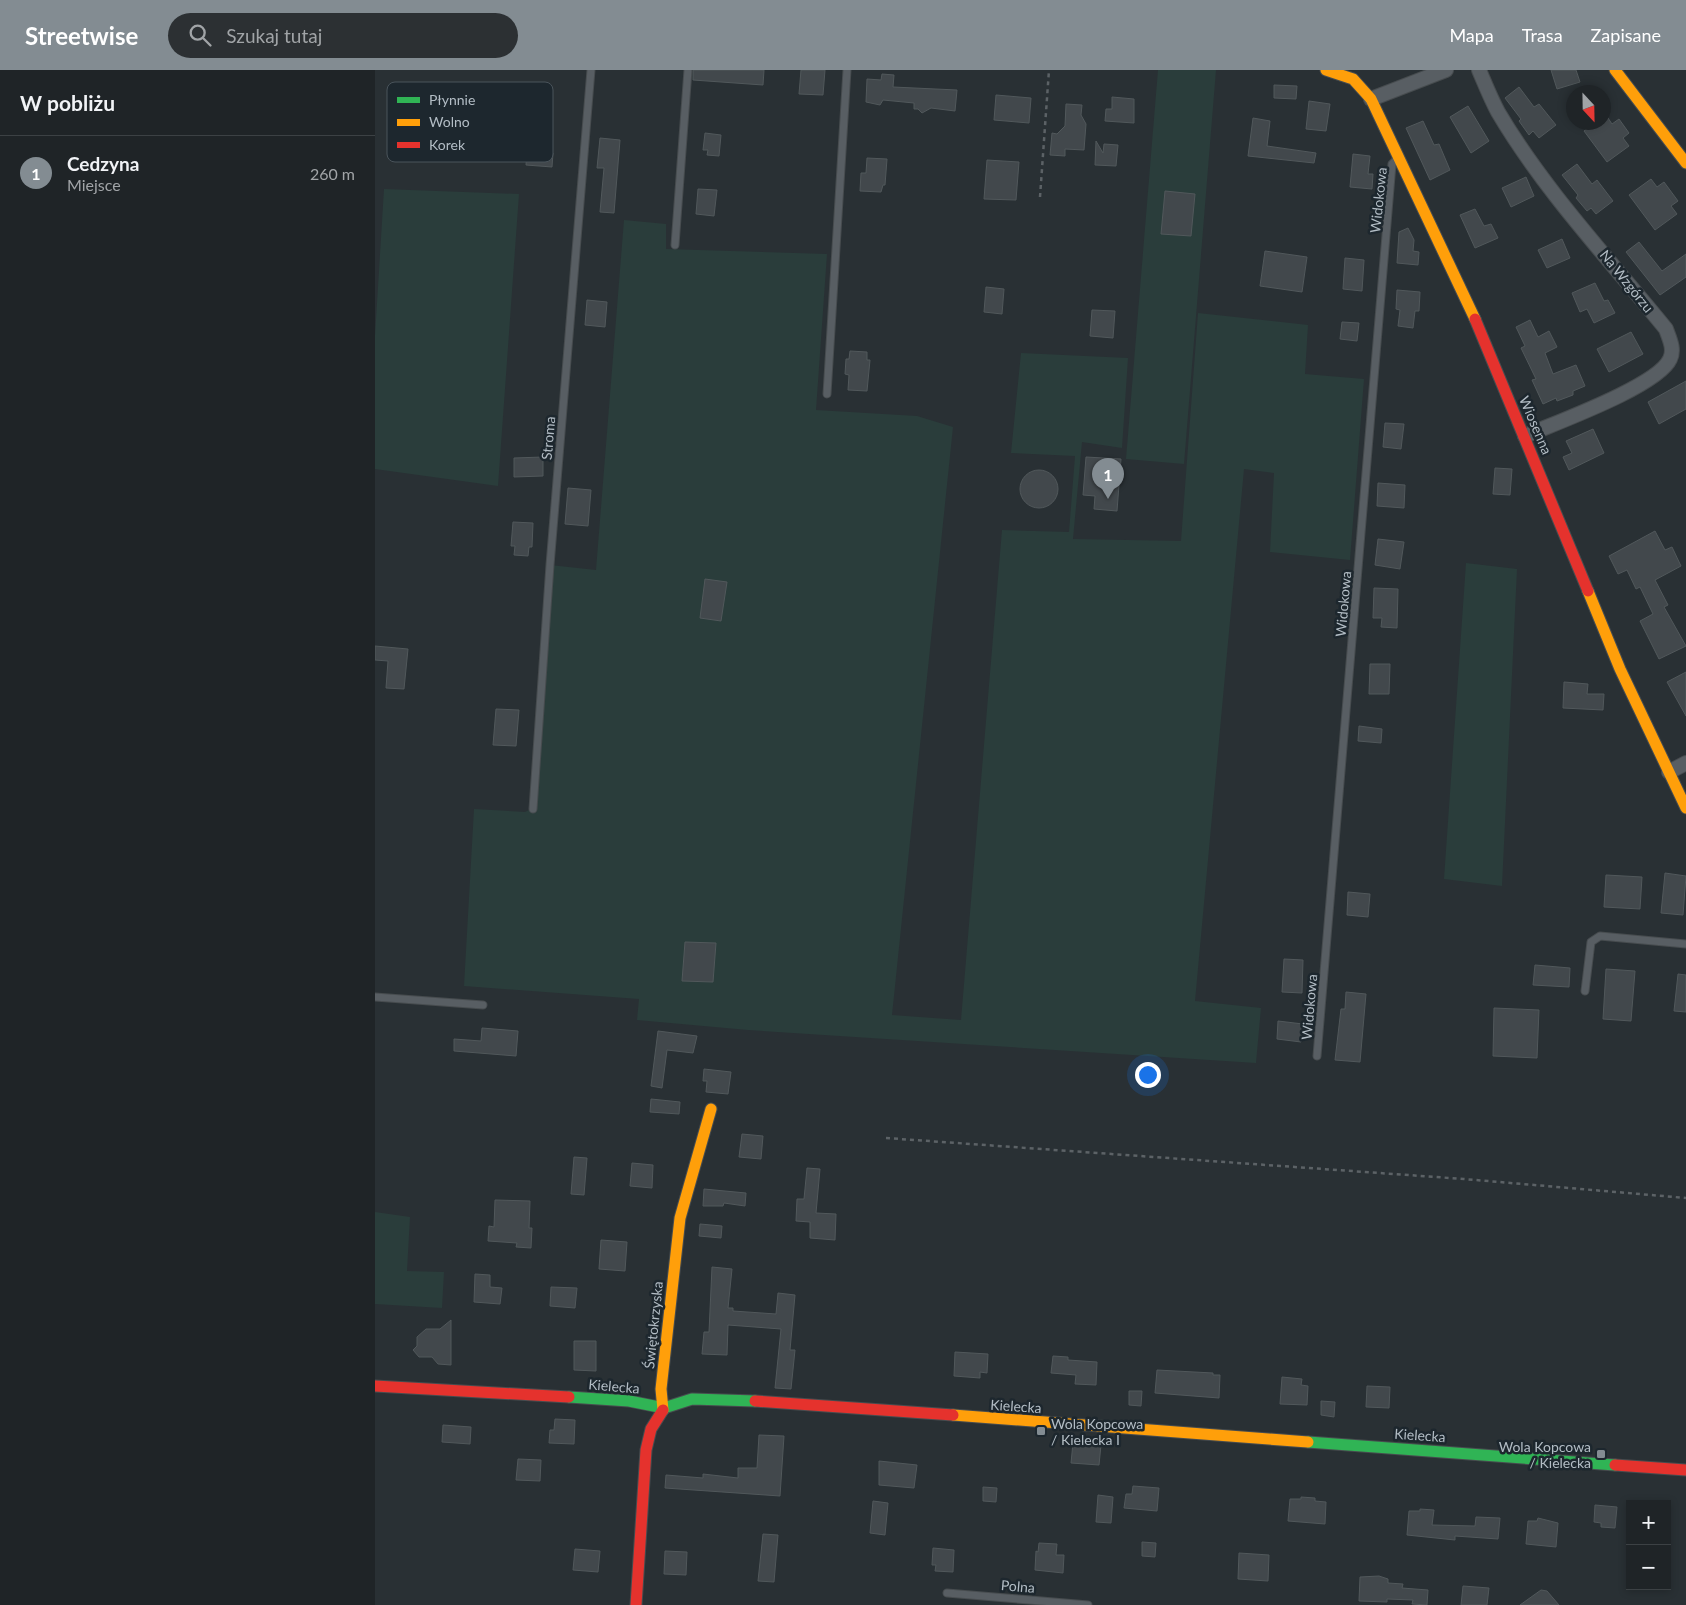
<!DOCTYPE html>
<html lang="pl">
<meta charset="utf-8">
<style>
body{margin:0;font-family:Lato,sans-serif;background:#2c3033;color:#f1f3f6}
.controls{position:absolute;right:15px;bottom:15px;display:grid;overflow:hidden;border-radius:0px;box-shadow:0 2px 8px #0003}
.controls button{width:45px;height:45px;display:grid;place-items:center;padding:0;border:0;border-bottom:1px solid #3c4144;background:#1f2427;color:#f1f3f6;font:25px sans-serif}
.compass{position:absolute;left:1191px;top:15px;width:45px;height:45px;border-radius:50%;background:#1f2427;box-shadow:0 2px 8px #0003;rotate:158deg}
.you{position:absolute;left:772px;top:1004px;width:18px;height:18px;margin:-12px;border:4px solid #fff;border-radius:50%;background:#1a73e8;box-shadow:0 0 0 8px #1a73e833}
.badge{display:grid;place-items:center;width:32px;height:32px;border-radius:50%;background:#838c92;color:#fff;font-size:16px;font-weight:700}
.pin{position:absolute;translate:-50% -41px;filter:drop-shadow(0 1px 2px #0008)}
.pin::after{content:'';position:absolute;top:26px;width:18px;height:15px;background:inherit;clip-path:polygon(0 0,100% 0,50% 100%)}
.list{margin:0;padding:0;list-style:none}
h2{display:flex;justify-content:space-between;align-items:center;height:65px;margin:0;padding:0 20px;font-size:21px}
h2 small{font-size:16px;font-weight:400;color:#a1a4a7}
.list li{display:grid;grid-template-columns:32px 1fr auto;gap:15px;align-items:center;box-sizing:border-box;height:75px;padding:0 20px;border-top:1px solid #3c4144}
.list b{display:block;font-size:19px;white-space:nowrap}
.list p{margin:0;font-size:16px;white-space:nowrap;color:#a1a4a7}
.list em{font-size:16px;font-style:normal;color:#a1a4a7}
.icon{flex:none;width:28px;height:28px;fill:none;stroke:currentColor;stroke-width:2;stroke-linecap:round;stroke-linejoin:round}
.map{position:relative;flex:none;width:1311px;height:1535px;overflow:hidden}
header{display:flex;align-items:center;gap:30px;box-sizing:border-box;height:70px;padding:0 25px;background:#838c92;color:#fff}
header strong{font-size:24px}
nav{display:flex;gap:28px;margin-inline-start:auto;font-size:18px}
.search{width:350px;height:45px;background:#2c3033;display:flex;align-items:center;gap:12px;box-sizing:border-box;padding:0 18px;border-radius:28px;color:#a1a4a7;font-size:19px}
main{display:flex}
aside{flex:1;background:#1f2427}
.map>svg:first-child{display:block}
.green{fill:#2a3d3b}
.building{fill:#42484c;stroke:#51585b}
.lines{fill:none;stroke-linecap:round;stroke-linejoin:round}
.lane-casing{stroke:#474c4f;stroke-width:9}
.street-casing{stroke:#474c4f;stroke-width:16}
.fast-casing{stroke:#474c4f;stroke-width:13}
.slow-casing{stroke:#474c4f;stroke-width:13}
.jam-casing{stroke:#474c4f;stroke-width:13}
.path{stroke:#5c6266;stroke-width:2.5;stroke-dasharray:4 4;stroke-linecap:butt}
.lane{stroke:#585e63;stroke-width:7}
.street{stroke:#585e63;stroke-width:14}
.fast{stroke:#30b455;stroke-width:11}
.slow{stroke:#ff9f0a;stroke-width:11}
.jam{stroke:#e5322d;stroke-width:11}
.poi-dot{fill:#838c92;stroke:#1d272e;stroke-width:2}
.labels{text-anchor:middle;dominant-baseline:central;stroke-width:5;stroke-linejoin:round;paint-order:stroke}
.street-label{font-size:14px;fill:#b3bdc5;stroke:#1d272e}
.poi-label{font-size:14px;fill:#b3bdc5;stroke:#1d272e;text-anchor:start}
.key{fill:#1d272e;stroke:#4a545b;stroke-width:1}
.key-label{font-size:14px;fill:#b3bdc5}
</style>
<header>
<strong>Streetwise</strong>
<div class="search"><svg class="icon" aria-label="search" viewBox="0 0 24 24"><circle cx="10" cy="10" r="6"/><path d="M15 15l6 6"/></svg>Szukaj tutaj</div>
<nav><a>Mapa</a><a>Trasa</a><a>Zapisane</a></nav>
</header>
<main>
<aside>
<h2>W pobliżu<small></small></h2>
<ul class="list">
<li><span class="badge">1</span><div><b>Cedzyna</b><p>Miejsce</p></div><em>260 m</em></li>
</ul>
</aside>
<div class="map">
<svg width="1311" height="1535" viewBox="0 0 1311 1535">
<rect width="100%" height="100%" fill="#293034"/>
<path class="green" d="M783 0H841L809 394 751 389Z
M9 119 144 124 123 416 0 399V266Z
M249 150 291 154V179L452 184 441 340 542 346 578 357 517 945 586 950 627 460 694 462 700 386 636 383 646 283 753 288 747 378 707 372 698 469 806 471 823 243 933 255 930 304 989 309 975 490 895 482 899 403 869 399 820 931 886 938 881 993 373 960 262 950 264 929 89 916 99 739 150 742 158 738 175 495 221 500Z
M1091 493 1142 499 1127 816 1069 809Z
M0 1142 35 1147 32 1201 69 1202 67 1238 0 1234Z"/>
<path class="building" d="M318 0H389L388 15 318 10Z
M426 0H450L448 25 424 24Z
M1176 0H1201L1205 12 1182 19Z
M507 4 519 5 518 17 582 20 580 41 556 38 547 43 543 39H539V33L508 30 505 35 491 32 492 9 506 10Z
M899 15 922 16 921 29 899 28Z
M1144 17 1159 37 1164 34 1181 55 1164 68 1158 61 1154 65 1144 51 1146 49 1130 28Z
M621 25 656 28 654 53 619 50Z
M737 27 759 29V53L730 51 731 39H737Z
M934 31 955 34 951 61 931 59Z
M691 34 707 35 706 45 711 54 709 80 690 79V86L675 85 677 63 682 64 690 56Z
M1093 36 1114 71 1096 83 1075 47Z
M1231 45 1237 54 1244 49 1254 63 1248 68 1254 76 1232 92 1209 61 1221 52H1228V47Z
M878 48 895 51 892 76 941 83 939 93 873 86Z
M1048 51 1059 75 1064 74 1075 100 1055 110 1031 58Z
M330 63 346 65 344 86 332 85 333 80H328Z
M225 68 245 70 239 143 225 142 229 98H222Z
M721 71 728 83 729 74 743 75 741 96 720 95Z
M152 81 178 83 177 97 151 95Z
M978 84 995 86 993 104H998L997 119 975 117Z
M492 88 512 89 510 115H508L506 122 485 121 486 103H491Z
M612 90 644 92 641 130 609 129Z
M1202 94 1217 114 1222 110 1238 131 1221 144 1216 138 1212 141 1201 128 1203 125 1187 105Z
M1151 107 1159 126 1136 137 1127 118Z
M1276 109 1282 117 1289 112 1303 131 1296 136 1302 144 1280 160 1254 125Z
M323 119 342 120 339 146 321 144Z
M790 121 820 124 816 166 786 164Z
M1100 139 1109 156 1116 154 1123 168 1100 178 1085 145Z
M1033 158 1039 170 1038 181 1044 182 1043 195 1022 193 1024 162Z
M1187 169 1195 188 1172 198 1163 180Z
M1264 172 1287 201 1311 184V207L1285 225 1251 182Z
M890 181 932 187 927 222 885 216Z
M970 188 989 190 987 221 968 219Z
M1220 213 1229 231 1233 230 1240 243 1219 253 1212 239 1205 242 1197 223Z
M611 217 629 219 627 244 609 242Z
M1022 220 1045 222 1044 241H1040L1038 258 1023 256 1025 240 1021 239Z
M212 230 232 232 230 257 210 255Z
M717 240 740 241 738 268 715 266Z
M1155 250 1163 267 1174 261 1182 277 1170 283 1178 304 1201 295 1210 316 1198 321V325L1182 331 1181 328 1168 334 1157 310 1161 309 1146 278 1150 276 1141 257Z
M967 252 984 253 982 271 965 269Z
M1256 262 1268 284 1234 302 1222 279Z
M475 281 492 282V290H495L492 321 473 320 474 305 470 304 471 289H474Z
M1311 311V339L1284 354 1273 332Z
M1010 353 1029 354 1026 379 1008 377Z
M1218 359 1229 383 1194 400 1188 387 1197 383 1191 371Z
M168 387V406L139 407V388Z
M711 387 746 389 742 441 719 439 720 426 708 425Z
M1120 398 1137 399 1135 425 1118 424Z
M645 419a19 19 0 1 1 38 0a19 19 0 1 1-38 0Z
M1003 413 1030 415 1029 438 1002 436Z
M193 418 216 420 213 456 190 454Z
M138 452 158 453 157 477H154L153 486 139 485 140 476H136Z
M1280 461 1290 480 1297 477 1306 496 1280 510 1293 535 1289 537 1311 576 1284 589 1265 551 1278 544 1265 517 1261 519 1252 500 1243 504 1234 486Z
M1003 469 1029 472 1025 499 1000 495Z
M330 509 352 512 346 551 325 548Z
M999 518 1023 519 1022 558 1006 557 1007 548H998Z
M0 576 33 579 29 619 11 618 13 591 0 590Z
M995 594H1015L1014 624H994Z
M1311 602V646L1292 612Z
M1189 612 1213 614 1212 624H1229L1228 640 1188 638Z
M121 639 144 640 141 676 118 675Z
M984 656 1007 659 1006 673 983 671Z
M1290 803 1311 806 1308 845 1286 843Z
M1231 805 1267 807 1265 839 1229 837Z
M973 822 995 824 993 847 972 845Z
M310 872 341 873 338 912 307 911Z
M909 889 928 890 927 923 907 922Z
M1160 895 1195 898 1194 917 1158 915Z
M1231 899 1260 901 1256 951 1228 949Z
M1303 904 1311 905V942L1299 941Z
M971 922 991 924 985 992 960 990 966 939H970Z
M1119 938 1164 940 1162 988 1118 986Z
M903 951 928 954 926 972 902 969Z
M107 958 143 961 141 986 79 981V969L106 971Z
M283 961 322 966 318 983 292 980 287 1018 276 1016Z
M329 999 356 1002 353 1024 331 1022 332 1011H328Z
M276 1029 305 1032 304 1044 275 1042Z
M367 1064 388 1066 386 1089 364 1087Z
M199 1087 212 1088 209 1125 196 1124Z
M257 1093 278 1095 277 1118 255 1116Z
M432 1098 445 1099 441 1143 461 1144 460 1170 435 1168V1152L421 1151 422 1129H429Z
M329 1119 371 1123 370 1136 349 1133 348 1136H328Z
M120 1130 155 1131 154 1158H157L156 1178 141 1177 142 1173 113 1171 114 1156 119 1157Z
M325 1154 347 1156 346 1168 324 1166Z
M226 1170 252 1172 250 1201 224 1199Z
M337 1197 357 1199 353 1238H358V1241L401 1244 403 1223 420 1225 415 1280H420L416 1319 400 1318 406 1259 353 1255 352 1285 327 1284 329 1262H334Z
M100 1204 115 1205V1217L127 1218 125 1234 99 1232Z
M176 1217 202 1218 200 1238 175 1236Z
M76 1250V1295L63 1294 57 1287H44L38 1280 42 1276V1267L51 1259H65Z
M199 1271H221V1301L199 1300Z
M580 1282 613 1284 612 1303 605 1302V1308L579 1306Z
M678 1286 693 1287V1290L722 1292 721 1315 700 1314 701 1305 676 1303Z
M782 1300 838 1303V1305H845L844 1328 780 1323Z
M907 1307 927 1309 926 1315 933 1316 932 1335 905 1334Z
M992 1316 1015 1317 1014 1338 991 1337Z
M754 1321H767L766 1336 754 1335Z
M946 1331 960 1332 959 1347 946 1345Z
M180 1349 200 1350 199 1374 174 1373 175 1360H179Z
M68 1355 96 1357 95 1374 67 1372Z
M384 1365 409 1366 405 1426 290 1418 291 1405 328 1408V1404L363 1408V1398H382Z
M698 1373 726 1375 724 1395 696 1393Z
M143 1389 166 1390 165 1411 141 1410Z
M504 1391 542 1395 539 1418 504 1415Z
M758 1416 784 1418 782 1441 749 1438 751 1424H757Z
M608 1417 622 1418 621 1432 608 1431Z
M723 1425 738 1427 736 1453 721 1452Z
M926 1427 940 1428V1431L951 1432 950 1454 913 1451 915 1429H926Z
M498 1431 513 1433 510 1465 495 1463Z
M1220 1435 1242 1437 1240 1458 1226 1457V1453L1219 1452Z
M1045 1439 1059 1440 1057 1455 1100 1456 1101 1447 1125 1448 1123 1469 1080 1466V1470L1032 1465 1034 1441H1045Z
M1163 1448 1183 1453 1181 1477 1151 1474 1153 1451H1162Z
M388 1464 403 1465 399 1512 383 1511Z
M767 1472 781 1473 780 1487 767 1486Z
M664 1473 682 1474 681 1485H689L688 1503 660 1500 661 1481 663 1482Z
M558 1478 579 1480 578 1502 560 1501 561 1495H557Z
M200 1479 225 1481 223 1502 198 1500Z
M290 1481 312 1482 311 1505 289 1504Z
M864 1483 894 1485 893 1511 863 1509Z
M1004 1506 1013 1509V1513L1028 1514 1027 1518 1053 1520 1052 1535 1037 1534 1038 1530 1012 1529V1532L984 1531 985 1507Z
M1088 1516 1114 1518 1112 1535H1086Z
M1166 1520 1172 1521 1184 1535H1145Z"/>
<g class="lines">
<g class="lane-casing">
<path id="lane" d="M300 175 313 0
M452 324 472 0
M158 739 175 495 216 0
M1210 921 1216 872 1225 866 1311 874
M0 927 108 935
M942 986 1017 94 1021 90
M572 1523 713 1535"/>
</g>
<g class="street-casing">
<path id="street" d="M1104 0C1110 14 1116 29 1123 42 1169 120 1234 189 1291 259 1294 268 1300 279 1295 289 1283 316 1180 353 1150 366
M996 29 1071 0
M1294 702 1311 693"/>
</g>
<g class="fast-casing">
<path id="fast" d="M194 1327 254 1331 289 1338 317 1329 380 1331
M933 1372 1240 1395"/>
</g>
<g class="slow-casing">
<path id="slow" d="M951 0 978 9 996 29 1100 249
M1240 0 1311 93
M1213 521 1245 599 1311 738
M288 1340 286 1319 305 1148 336 1039
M578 1345 933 1372"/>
</g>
<g class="jam-casing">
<path id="jam" d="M1100 249 1213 521
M0 1316 194 1327
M380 1331 578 1345
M1240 1395 1311 1400
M261 1535 271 1380 276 1359 288 1340"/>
</g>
<path class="path" d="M665 127 674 0
M511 1068 1089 1109 1311 1128"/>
<use href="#lane" class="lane"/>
<use href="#street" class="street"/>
<use href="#fast" class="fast"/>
<use href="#slow" class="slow"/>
<use href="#jam" class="jam"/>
</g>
<g class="poi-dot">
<rect x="661" y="1356" width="10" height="10" rx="2.5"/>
<rect x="1221" y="1379" width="10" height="10" rx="2.5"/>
</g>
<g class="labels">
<g class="street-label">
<text transform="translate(1003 130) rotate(-84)">Widokowa</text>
<text transform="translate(1252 211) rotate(51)">Na Wzgórzu</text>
<text transform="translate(1161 355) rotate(67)">Wiosenna</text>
<text transform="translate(173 368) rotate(-85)">Stroma</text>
<text transform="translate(968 534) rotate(-85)">Widokowa</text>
<text transform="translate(934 937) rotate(-85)">Widokowa</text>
<text transform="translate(278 1255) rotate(-84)">Świętokrzyska</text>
<text transform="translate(239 1316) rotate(5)">Kielecka</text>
<text transform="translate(641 1336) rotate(4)">Kielecka</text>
<text transform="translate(1045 1365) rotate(4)">Kielecka</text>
<text transform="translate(643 1516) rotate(5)">Polna</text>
</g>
<g class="poi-label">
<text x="676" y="1353">Wola Kopcowa<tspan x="676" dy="16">/ Kielecka I</tspan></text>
<text x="1216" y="1376" text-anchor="end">Wola Kopcowa<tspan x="1216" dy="16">/ Kielecka</tspan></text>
</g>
</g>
<rect x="12" y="12" width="166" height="80" rx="8" class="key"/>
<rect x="22" y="27" width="23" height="6" fill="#30b455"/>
<rect x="22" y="49" width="23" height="7" fill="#ff9f0a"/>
<rect x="22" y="72" width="23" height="6" fill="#e5322d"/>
<g class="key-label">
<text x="54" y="35">Płynnie</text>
<text x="54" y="57">Wolno</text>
<text x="54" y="80">Korek</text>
</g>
</svg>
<div class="controls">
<button>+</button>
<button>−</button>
</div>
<svg class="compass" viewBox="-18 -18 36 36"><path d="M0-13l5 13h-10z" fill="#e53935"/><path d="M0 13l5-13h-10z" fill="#a1a4a7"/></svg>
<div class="you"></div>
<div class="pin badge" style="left:733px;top:429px">1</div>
</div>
</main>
